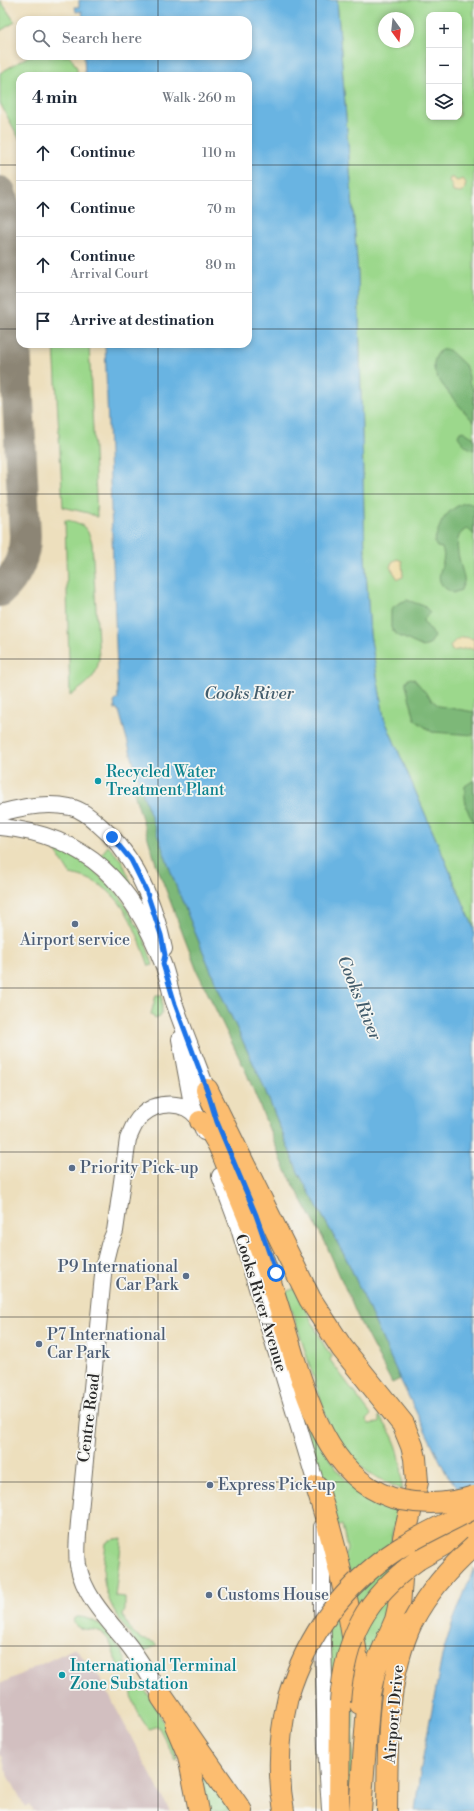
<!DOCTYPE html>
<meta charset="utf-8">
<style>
body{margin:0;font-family:"Libre Bodoni",serif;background:#f2f2f3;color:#1f2937}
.controls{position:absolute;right:12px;top:12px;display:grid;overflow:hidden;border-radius:8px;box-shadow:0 2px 6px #0003}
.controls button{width:36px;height:36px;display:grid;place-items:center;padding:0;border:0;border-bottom:1px solid #e0e1e3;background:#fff;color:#1f2937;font:20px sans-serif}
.compass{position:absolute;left:378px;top:12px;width:36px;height:36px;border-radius:50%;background:#fff;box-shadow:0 2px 6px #0003;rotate:165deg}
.stop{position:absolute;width:12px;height:12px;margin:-9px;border:3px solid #1a73e8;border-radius:50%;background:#fff}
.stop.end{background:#1a73e8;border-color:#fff;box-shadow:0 1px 4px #0008}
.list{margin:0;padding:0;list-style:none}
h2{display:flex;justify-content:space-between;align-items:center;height:52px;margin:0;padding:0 16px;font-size:17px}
h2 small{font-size:13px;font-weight:400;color:#747a83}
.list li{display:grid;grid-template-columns:26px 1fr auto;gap:12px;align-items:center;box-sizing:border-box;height:56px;padding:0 16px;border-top:1px solid #e0e1e3}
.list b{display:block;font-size:15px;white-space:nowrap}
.list p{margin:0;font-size:13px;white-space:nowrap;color:#747a83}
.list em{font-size:13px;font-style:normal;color:#747a83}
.icon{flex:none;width:22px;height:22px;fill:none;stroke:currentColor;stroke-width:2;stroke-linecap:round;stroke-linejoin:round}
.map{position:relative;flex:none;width:474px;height:1811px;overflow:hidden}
.search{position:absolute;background:#fff;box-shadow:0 2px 6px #0003;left:16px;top:16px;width:236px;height:44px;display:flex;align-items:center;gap:10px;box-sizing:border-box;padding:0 14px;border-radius:12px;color:#747a83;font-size:15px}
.panel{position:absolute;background:#fff;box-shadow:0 2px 6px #0003;left:16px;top:72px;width:236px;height:276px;border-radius:12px}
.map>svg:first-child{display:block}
.industrial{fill:#d2bfc0}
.green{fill:#9cd88c;stroke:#64825c;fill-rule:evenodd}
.forest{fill:#7db878;stroke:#547252}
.sand{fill:#eeda9e;stroke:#8c8264}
.water{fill:#69b4e2;stroke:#4a7086}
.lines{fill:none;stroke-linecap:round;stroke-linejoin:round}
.taxiway{stroke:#8c8574;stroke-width:32}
.minor-casing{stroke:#6f6a5e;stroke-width:18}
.major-casing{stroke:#6f6a5e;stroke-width:22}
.highway-casing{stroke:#6f6a5e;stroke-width:24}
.minor{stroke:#fff;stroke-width:16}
.major{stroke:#fcbd6f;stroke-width:20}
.highway{stroke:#fcbd6f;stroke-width:22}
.major-bridge-casing{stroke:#6f6a5e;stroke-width:22;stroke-linecap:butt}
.major-bridge{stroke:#fcbd6f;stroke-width:20}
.route{stroke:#1a73e8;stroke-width:5}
.grid{fill:none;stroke:#2b2b2b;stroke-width:1;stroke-opacity:0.55}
.culture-dot{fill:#0f9aa8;stroke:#f6f6f2;stroke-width:1.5}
.service-dot{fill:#5c6f8a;stroke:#f6f6f2;stroke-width:1.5}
.labels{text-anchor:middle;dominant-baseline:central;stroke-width:3.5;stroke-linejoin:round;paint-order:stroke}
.culture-label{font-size:16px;fill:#0d838f;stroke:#f6f6f2;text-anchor:start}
.service-label{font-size:16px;fill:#4e5e75;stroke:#f6f6f2;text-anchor:start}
.street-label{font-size:16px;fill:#2b2b2b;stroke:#f6f6f2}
.water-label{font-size:17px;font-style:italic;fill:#415b6b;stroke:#f6f6f2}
</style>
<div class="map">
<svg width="474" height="1811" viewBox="0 0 474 1811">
<rect width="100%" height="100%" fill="#f6f6f2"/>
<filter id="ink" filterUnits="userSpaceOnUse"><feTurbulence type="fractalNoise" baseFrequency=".025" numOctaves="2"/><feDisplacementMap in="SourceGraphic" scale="8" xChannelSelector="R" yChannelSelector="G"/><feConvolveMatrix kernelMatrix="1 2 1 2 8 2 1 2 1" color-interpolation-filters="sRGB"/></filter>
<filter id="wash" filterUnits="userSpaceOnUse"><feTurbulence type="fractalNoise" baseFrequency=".012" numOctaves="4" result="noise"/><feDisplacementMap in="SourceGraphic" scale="16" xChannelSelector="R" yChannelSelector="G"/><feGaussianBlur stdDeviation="0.9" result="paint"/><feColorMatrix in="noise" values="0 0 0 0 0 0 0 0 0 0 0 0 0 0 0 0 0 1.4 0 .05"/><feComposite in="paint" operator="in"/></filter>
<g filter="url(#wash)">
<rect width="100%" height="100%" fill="#eddfbd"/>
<path class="industrial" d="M75 1648 99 1676 170 1811H33L29 1804 25 1807 5 1769 2 1755 0 1756V1684Z"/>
<path class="green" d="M0 0 15 22 0 31Z
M337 0H474V928L384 718 370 634 365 555 358 274ZM429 15H459V117H429ZM384 18H408V42H384Z
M29 56H70L77 68V76H20V140L0 103V73Z
M54 344H89L97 517 88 513 63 507Z
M65 520C81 522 88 527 92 543L99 658C97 679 86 684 70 696Z
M48 846 73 856 90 867 120 896 144 938 153 965 149 966C134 924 120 882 70 874L56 852Z
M108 846 122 861 140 905 100 856Z
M156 995H162V1013L160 1017 155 1019 151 1014Z
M295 1288 325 1347 332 1356 330 1360 371 1415 366 1420 369 1424 379 1423V1416C399 1441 402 1459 402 1490L370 1474 359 1465 355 1468 329 1425 286 1292Z
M300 1408C308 1415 312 1428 317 1437 339 1477 354 1498 401 1507L393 1529 389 1560V1612L368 1667 342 1560 347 1549 342 1525 334 1527Z
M122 1538 115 1596 125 1597V1610L123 1615C126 1624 131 1634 140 1638 145 1641 151 1640 156 1644V1646L142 1652C127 1630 107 1607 104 1580 102 1569 105 1555 106 1543L110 1540Z
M338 1595 354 1708 351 1811H345L331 1704 326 1596Z
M77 1617C84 1617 92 1619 98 1624 106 1629 130 1659 126 1667H119C112 1655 114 1640 100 1632 91 1627 76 1633 73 1620Z
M139 1686C153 1691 173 1744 178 1759L176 1760 158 1726 150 1729C143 1725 130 1699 132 1691Z
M202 1767 232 1811H207L197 1770Z"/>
<path class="forest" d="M441 350H449L465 365 469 376V382L474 392V422C466 414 438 382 435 372 432 364 435 355 441 350Z
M463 431 474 438V450C468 449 461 442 458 436L460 432Z
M464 503H470L474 506V535L468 529C448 534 462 566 464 578 465 582 462 586 461 590L453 593C425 579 450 566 442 548L437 547 434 542C441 522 443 512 464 503Z
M407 600 424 606 430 612 423 621 432 632 434 638 429 645 423 647 397 635 391 628V609L399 603Z
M410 678 414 679 433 701 439 706 474 712V735L432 732 415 720 406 685V681Z
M139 780 176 886 218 988 261 1080 298 1172 348 1262 400 1379 392 1383 360 1322 325 1242 285 1169 247 1074 197 971 156 864 131 783Z
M474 780V822C466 812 464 799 465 786Z"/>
<path class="sand" d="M450 178H453L457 181 463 179 466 183 464 191 460 193 453 192 452 186 449 181Z
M397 559 402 561 403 577 398 579 390 567 392 562Z
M464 637 474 639V650L469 648 452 651 450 646C454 641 458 638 464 637Z"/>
<path class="water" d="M79 0H337L358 274 365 555 370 634 384 718 474 928V1510L446 1473 400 1379 348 1262 298 1172 261 1080 218 988 176 886 140 786 119 711 115 709 114 702 118 699 105 344H248V76H85L84 56H248V20H76L83 19 82 11 76 12 75 7H79Z
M474 1568V1811H415L420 1773 442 1656 452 1624Z"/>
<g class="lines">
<path class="taxiway" d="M0 192 8 224 10 247 25 536C25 557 16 577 0 591"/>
</g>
</g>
<g filter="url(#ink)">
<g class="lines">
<g class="minor-casing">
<path id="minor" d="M0 813C21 807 48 802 70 807 81 809 90 817 98 824 136 855 154 902 164 949
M0 827C88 835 133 885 163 964 168 977 170 992 175 1005 185 1034 197 1062 207 1090
M180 1039 192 1104 197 1117
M220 1176 238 1225 317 1487 319 1498
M322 1527V1610L326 1747 330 1809
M162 1697C151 1679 140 1659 127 1643 107 1619 84 1596 78 1565 76 1551 78 1536 79 1522L104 1265 109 1245 115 1231 128 1139C132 1130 135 1121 142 1115 157 1101 185 1100 198 1118 201 1122 202 1127 204 1132"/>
</g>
<g class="major-casing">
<path id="major" d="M200 1121C218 1136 224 1161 233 1182 244 1209 256 1236 265 1264 275 1293 284 1324 293 1354 311 1410 334 1486 401 1500
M418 1560 474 1528
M175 1725 188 1756 199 1811
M284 1811C277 1773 279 1735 288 1697
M339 1811 340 1702
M387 1811C388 1747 385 1680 413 1621"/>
</g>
<g class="highway-casing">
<path id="highway" d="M207 1090 310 1299 342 1348 403 1424 412 1446 415 1458 417 1482 404 1538 399 1607 396 1620 375 1668 369 1694 360 1811
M317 1487C333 1538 346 1589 354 1642 357 1661 361 1683 360 1703
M162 1697 241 1811"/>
</g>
<use href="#minor" class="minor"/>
<use href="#major" class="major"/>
<use href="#highway" class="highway"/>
<g class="major-bridge-casing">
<path id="major-bridge" d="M401 1500C426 1505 450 1504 474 1496
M413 1621C429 1591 449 1568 474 1546
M288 1697C307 1635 343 1585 398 1549 422 1534 449 1522 474 1509
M340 1702C345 1637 365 1598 418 1560"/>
</g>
<use href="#major-bridge" class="major-bridge"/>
</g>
</g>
<g class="lines" filter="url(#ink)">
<path class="route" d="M112 837 131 860 146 890 161 935 165 955 163 964 175 1004 207 1090 217 1122 256 1215 276 1273"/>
</g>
<path class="grid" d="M158 0V20M316 0V1811M158 56V76M0 165H20M248 165H474M0 329H20M248 329H474M158 344V1811M0 494H474M0 659H474M0 823H474M0 988H474M0 1152H474M0 1317H474M0 1482H474M0 1646H474"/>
<g class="culture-dot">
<circle cx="98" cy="781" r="4"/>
<circle cx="62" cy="1675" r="4"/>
</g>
<g class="service-dot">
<circle cx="75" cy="924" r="4"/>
<circle cx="72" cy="1168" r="4"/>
<circle cx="186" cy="1276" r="4"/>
<circle cx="39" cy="1344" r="4"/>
<circle cx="210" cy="1485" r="4"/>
<circle cx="209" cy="1595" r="4"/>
</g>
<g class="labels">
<g class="culture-label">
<text x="106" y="772">Recycled Water<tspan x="106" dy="18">Treatment Plant</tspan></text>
<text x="70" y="1666">International Terminal<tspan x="70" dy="18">Zone Substation</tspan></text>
</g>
<g class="service-label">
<text x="75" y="940" text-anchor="middle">Airport service</text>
<text x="80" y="1168">Priority Pick-up</text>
<text x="178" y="1267" text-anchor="end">P9 International<tspan x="178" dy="18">Car Park</tspan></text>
<text x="47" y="1335">P7 International<tspan x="47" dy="18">Car Park</tspan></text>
<text x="218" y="1485">Express Pick-up</text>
<text x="217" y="1595">Customs House</text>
</g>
<g class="street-label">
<text transform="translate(261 1303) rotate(73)">Cooks River Avenue</text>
<text transform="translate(89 1418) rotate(-83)">Centre Road</text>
<text transform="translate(394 1714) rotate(-85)">Airport Drive</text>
</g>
<g class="water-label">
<text x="249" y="694">Cooks River</text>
<text transform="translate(359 998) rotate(68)">Cooks River</text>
</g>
</g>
</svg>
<div class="controls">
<button>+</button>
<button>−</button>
<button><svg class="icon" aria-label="layers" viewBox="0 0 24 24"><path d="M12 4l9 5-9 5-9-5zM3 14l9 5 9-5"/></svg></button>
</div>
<svg class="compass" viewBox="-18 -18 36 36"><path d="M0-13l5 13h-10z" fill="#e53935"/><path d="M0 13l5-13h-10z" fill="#747a83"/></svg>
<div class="stop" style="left:276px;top:1273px"></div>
<div class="stop end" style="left:112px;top:837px"></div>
<div class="search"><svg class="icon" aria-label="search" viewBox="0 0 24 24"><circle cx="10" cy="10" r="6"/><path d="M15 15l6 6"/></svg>Search here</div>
<section class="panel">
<h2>4 min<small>Walk · 260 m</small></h2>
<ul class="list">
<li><svg class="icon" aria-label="ahead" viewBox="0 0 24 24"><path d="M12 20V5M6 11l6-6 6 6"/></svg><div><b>Continue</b></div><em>110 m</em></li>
<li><svg class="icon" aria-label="ahead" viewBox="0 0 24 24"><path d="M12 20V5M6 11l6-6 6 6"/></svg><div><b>Continue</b></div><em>70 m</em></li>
<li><svg class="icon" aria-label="ahead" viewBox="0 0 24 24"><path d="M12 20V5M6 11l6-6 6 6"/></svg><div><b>Continue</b><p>Arrival Court</p></div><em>80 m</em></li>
<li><svg class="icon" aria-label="arrive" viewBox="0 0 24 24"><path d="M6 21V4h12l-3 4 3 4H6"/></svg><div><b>Arrive at destination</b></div></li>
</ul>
</section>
</div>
